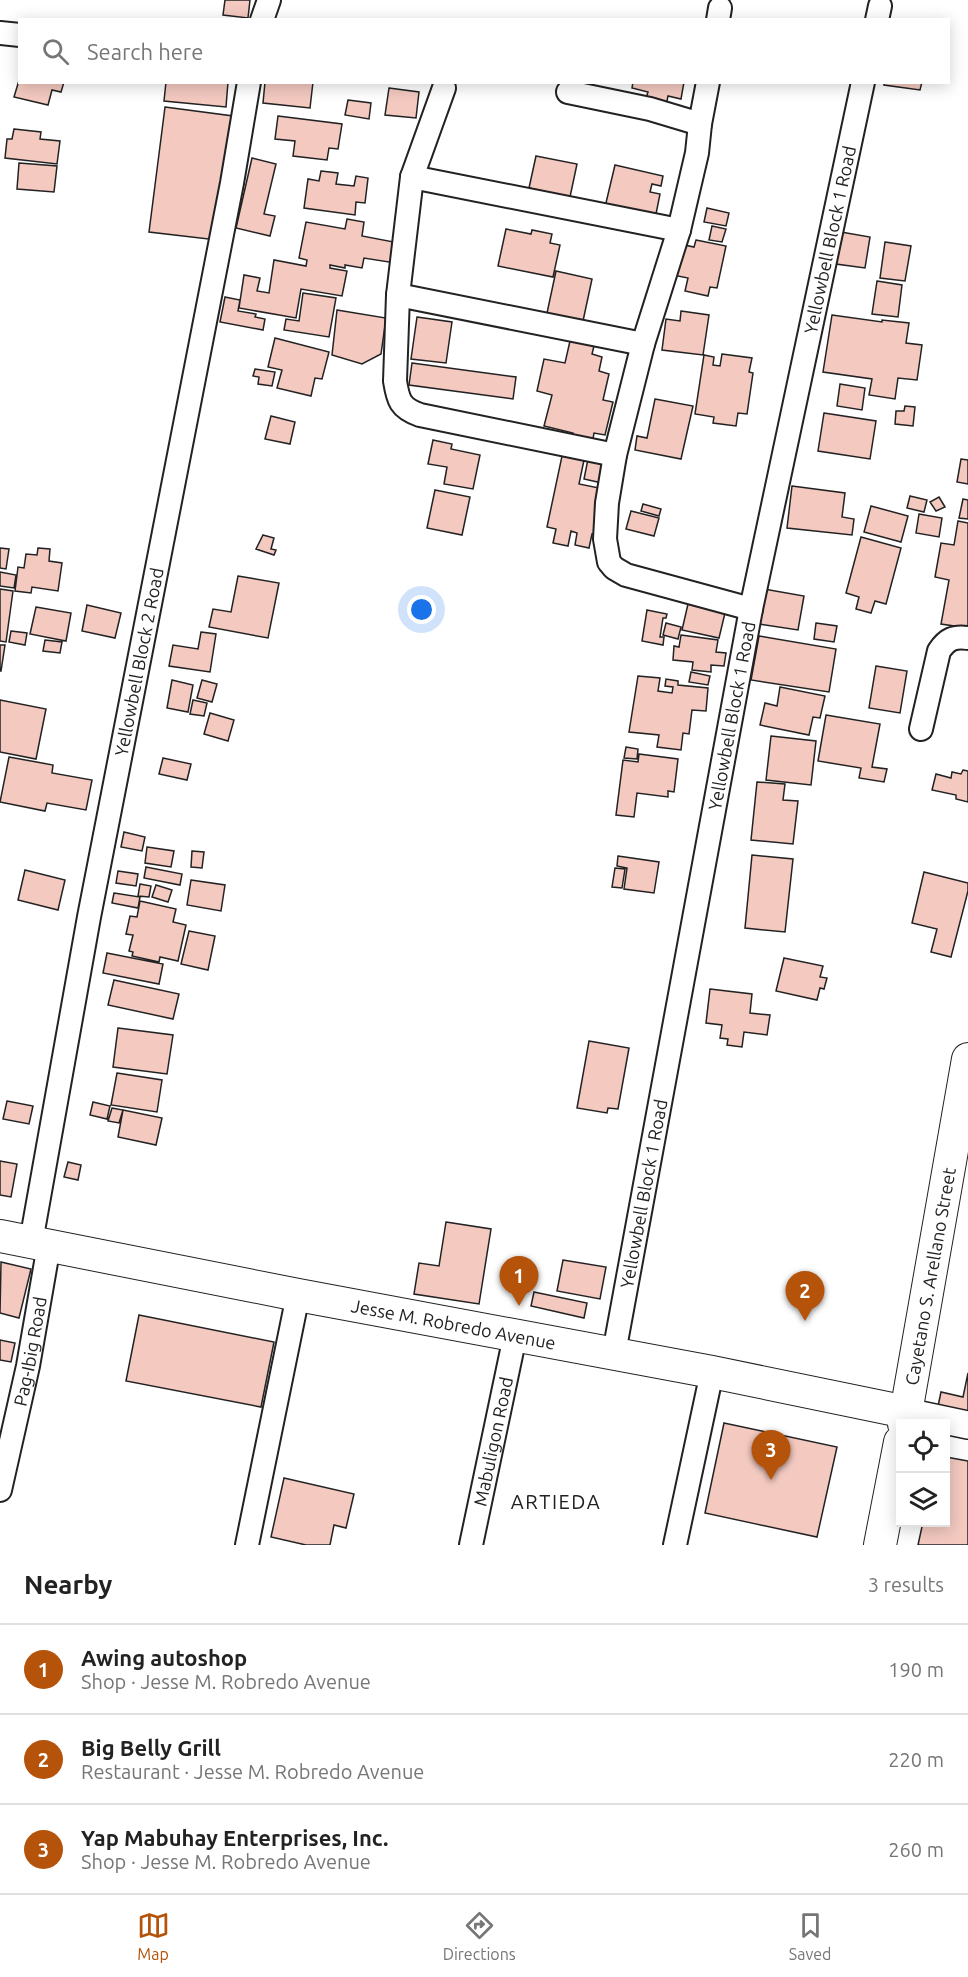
<!DOCTYPE html>
<meta charset="utf-8">
<style>
body{margin:0;font-family:Ubuntu,sans-serif;background:#f6f6f6;color:#222}
.controls{position:absolute;right:18px;bottom:18px;display:grid;overflow:hidden;border-radius:0px;box-shadow:0 3px 15px #0003}
.controls button{width:54px;height:54px;display:grid;place-items:center;padding:0;border:0;border-bottom:2px solid #e0e0e0;background:#fff;color:#222;font:30px sans-serif}
.you{position:absolute;left:422px;top:610px;width:21px;height:21px;margin:-15px;border:4px solid #fff;border-radius:50%;background:#1a73e8;box-shadow:0 0 0 9px #1a73e833}
.badge{display:grid;place-items:center;width:39px;height:39px;border-radius:50%;background:#b45309;color:#fff;font-size:20px;font-weight:700}
.pin{position:absolute;translate:-50% -50px;filter:drop-shadow(0 2px 3px #0008)}
.pin::after{content:'';position:absolute;top:32px;width:21px;height:18px;background:inherit;clip-path:polygon(0 0,100% 0,50% 100%)}
.list{margin:0;padding:0;list-style:none}
h2{display:flex;justify-content:space-between;align-items:center;height:78px;margin:0;padding:0 24px;font-size:26px}
h2 small{font-size:20px;font-weight:400;color:#767676}
.list li{display:grid;grid-template-columns:39px 1fr auto;gap:18px;align-items:center;box-sizing:border-box;height:90px;padding:0 24px;border-top:2px solid #e0e0e0}
.list b{display:block;font-size:22px;white-space:nowrap}
.list p{margin:0;font-size:20px;white-space:nowrap;color:#767676}
.list em{font-size:20px;font-style:normal;color:#767676}
.icon{flex:none;width:33px;height:33px;fill:none;stroke:currentColor;stroke-width:2;stroke-linecap:round;stroke-linejoin:round}
.map{position:relative;flex:none;width:968px;height:1545px;overflow:hidden}
.search{position:absolute;background:#fff;box-shadow:0 3px 15px #0003;left:18px;right:18px;top:18px;height:66px;display:flex;align-items:center;gap:15px;box-sizing:border-box;padding:0 21px;border-radius:0px;color:#767676;font-size:22px}
.sheet{height:348px;background:#fff}
nav{display:flex;justify-content:space-around;align-items:center;box-sizing:border-box;height:84px;border-top:2px solid #e0e0e0;background:#fff;font-size:16px;color:#767676}
nav a{display:grid;justify-items:center;gap:3px}
nav .on{color:#b45309}
.map>svg:first-child{display:block}
.building{fill:#f3c9c0;stroke:#222;stroke-width:1.5}
.lines{fill:none;stroke-linecap:round;stroke-linejoin:round}
.minor-casing{stroke:#222;stroke-width:26}
.tertiary-casing{stroke:#222;stroke-width:30}
.secondary-casing{stroke:#222;stroke-width:34}
.minor{stroke:#fff;stroke-width:22}
.tertiary{stroke:#fff;stroke-width:27}
.secondary{stroke:#fff;stroke-width:32}
.labels{text-anchor:middle;dominant-baseline:central;stroke-width:4.5;stroke-linejoin:round;paint-order:stroke}
.street-label{font-size:18px;fill:#222;stroke:#fff}
.neighbourhood-label{font-size:20px;letter-spacing:1.5px;fill:#222;stroke:#fff}
</style>
<div class="map">
<svg width="968" height="1545" viewBox="0 0 968 1545">
<rect width="100%" height="100%" fill="#fff"/>
<path class="building" d="M225 0H250L248 18 223 15Z
M20 77V82H64L61 92 52 90 48 105 14 97Z
M166 82H228L226 107 164 101Z
M265 82H313L310 108 263 103Z
M633 82H684L681 99 668 96 666 106 645 101 648 92 632 88Z
M884 82H922L920 90 884 85Z
M389 88 419 92 416 118 385 115Z
M348 100 371 103 369 119 345 115Z
M165 107 233 116 217 240 149 232Z
M278 116 342 124 338 149 329 148 327 160 293 156 295 141 275 139Z
M14 129 41 132 40 139 60 141 57 164 5 158 7 139H12Z
M536 156 577 164 570 197 529 188Z
M252 158 276 164 264 214 275 216 270 236 236 228Z
M19 163 57 166 54 192 17 189Z
M615 165 663 176 661 186 652 184 650 192 660 194 655 219 605 207Z
M321 171 338 173 336 184 354 186 356 176 368 178 365 203 356 202 355 215 304 208 308 179 319 181Z
M707 208 729 213 726 226 704 222Z
M347 219 364 222 362 236 399 243 395 263 364 258 362 268 345 265V268L330 265V268L347 271 342 296 301 289 296 318 239 308 244 275 260 278 257 291 269 293 274 260 306 266 307 260 299 258 306 222 345 229Z
M712 226 726 229 722 242 709 240Z
M506 229 531 234 532 230 552 234 550 243 560 245 553 277 498 266Z
M841 232 870 237 865 268 836 264Z
M696 240 726 246 717 288 710 287 708 296 685 291 688 278 668 274 675 243 694 247Z
M885 242 911 246 905 281 880 278Z
M556 271 592 279 583 321 547 313Z
M877 281 902 285 898 317 872 314Z
M303 293 336 298 329 337 284 330 286 319 299 321Z
M225 297 240 300 238 311 256 314 255 317 265 319 263 330 220 322Z
M337 310 386 318 381 354 362 364 332 355Z
M681 311 709 315 703 355 662 350 666 319 680 321Z
M832 315 882 322V320L909 323 906 343 922 345 917 380 898 378 895 399 869 395 872 379 823 372Z
M417 317 452 322 446 363 411 359Z
M275 338 329 352 322 379 315 378 311 396 277 388 282 370 268 367Z
M570 341 594 346 592 354 602 357 599 371 609 374 603 400 613 402 605 435 594 433 592 444 572 439 573 433 544 426 552 395 537 391 544 359 565 363Z
M722 354 752 358 749 372 753 373 747 414 738 413 736 426 713 423 714 417 695 414 704 355 714 357 713 365 720 366Z
M412 363 516 377 513 399 409 385Z
M255 369 275 372 272 386 258 384 259 377 253 376Z
M840 384 865 388 862 410 837 406Z
M655 399 693 406 681 459 635 450 637 436 647 438Z
M905 406 915 407 913 426 895 424 896 411H904Z
M824 413 876 421 870 459 818 451Z
M271 416 295 422 290 444 265 439Z
M433 440 452 444 451 449 480 455 473 489 444 484 447 467 428 464Z
M562 456 584 460 579 484 604 489 595 535 592 534 589 548 575 545 577 533 571 531 568 546 553 543 556 529 547 527Z
M588 459 606 462 602 483 584 479Z
M961 459 968 460V484L957 482Z
M792 486 845 493 842 517 854 519 852 535 787 528Z
M435 490 470 497 462 535 427 528Z
M910 496 927 500 924 512 907 508Z
M939 497 945 507 936 511 930 502Z
M963 499 968 500V519L959 518Z
M643 504 661 509 659 516 641 511Z
M871 506 908 516 901 542 864 532Z
M631 511 659 518 654 536 626 529Z
M919 514 942 518 939 537 916 533Z
M958 521 968 523V628L941 624 949 580 935 577 941 543 954 545Z
M263 535 274 538 271 549 276 550 274 555 256 549Z
M861 537 901 548 886 604 875 601 871 613 856 609 859 597 846 593Z
M0 548 9 549 6 569 0 568Z
M38 548 50 549 49 561 62 563 58 591 32 587 31 593 15 591 18 567 24 568 26 554 37 555Z
M0 572 16 575 14 588 0 586Z
M238 576 279 583 268 638 209 627 213 609 231 612Z
M0 589 13 591 6 642 0 641Z
M764 589 804 596 798 630 759 624Z
M688 604 725 613 719 638 682 630Z
M87 605 121 613 115 638 82 631Z
M36 607 71 613 66 641 30 634Z
M647 610 667 614 666 618H663L660 637H664L663 645 642 641Z
M666 623 681 627 678 639 663 635Z
M816 623 837 626 834 642 814 639Z
M11 631 27 633 25 645 9 642Z
M201 632 216 634 210 672 169 666 173 645 198 649Z
M681 635 718 640 716 652 726 653 724 666 711 665V672L692 670 693 662 673 660 674 646 679 647Z
M759 636 836 649 829 692 751 680Z
M45 640 62 642 60 653 43 651Z
M0 645H5L1 671H0Z
M876 666 907 671 900 713 869 708Z
M691 672 710 676 708 685 689 682Z
M638 676 660 678 658 691 672 693 673 687 665 686 666 679 678 681V685L708 688 706 711 692 710 689 734 683 733 681 750 657 747 659 735 629 732Z
M172 680 193 685 188 712 167 708Z
M202 680 217 684 212 702 197 698Z
M780 687 825 696 820 718 813 717 809 735 760 725 765 703 777 706Z
M0 700 46 709 36 759 0 752Z
M193 700 207 703 204 716 190 714Z
M210 713 234 720 228 741 204 734Z
M826 715 880 724 872 767 887 769 884 782 859 778 861 768 818 761Z
M771 736 816 741 811 785 766 780Z
M626 747 638 749 637 759 624 758Z
M639 754 678 759 674 792 668 791V797L637 793 634 817 616 815 623 760 638 762Z
M9 757 53 765 52 773 92 780 86 810 47 803 45 811 0 802Z
M163 758 191 764 187 780 159 774Z
M963 770 968 771V802L956 799V795L932 790 936 774 951 778 952 772 961 774Z
M757 782 785 784 783 800 798 801 793 844 751 840Z
M124 832 145 837 142 851 121 847Z
M147 847 174 851 171 867 145 863Z
M192 851 204 852 202 868 191 867Z
M752 855 793 859 785 932 745 928Z
M618 856 659 862 654 893 624 889 627 868 617 866Z
M146 867 182 874 180 885 144 878Z
M615 868 625 869 622 888 612 887Z
M25 870 65 880 58 910 18 900Z
M118 871 138 874 136 886 116 883Z
M924 872 968 883V891L951 957 931 952 937 929 912 923Z
M191 880 225 885 221 911 187 905Z
M140 884 151 886 149 897 138 896Z
M156 885 172 890 168 902 152 897Z
M114 893 140 897 138 908 112 903Z
M140 901 176 909 173 922 186 925 178 961 160 957 159 962 132 956 133 952 129 951 133 935 126 934 130 916 137 917Z
M189 931 215 936 208 970 181 964Z
M107 953 163 964 159 984 103 973Z
M784 958 823 966 820 977 827 978 824 989 820 988 817 1000 776 991Z
M114 980 179 994 173 1019 108 1005Z
M710 989 752 994 750 1013 770 1015 767 1035 744 1032 742 1047 727 1045 728 1039 720 1038 722 1025 706 1023Z
M118 1028 173 1035 167 1074 113 1067Z
M589 1041 629 1048 618 1109 608 1108 607 1113 577 1108Z
M117 1073 162 1080 157 1112 111 1105Z
M7 1101 33 1106 29 1124 3 1119Z
M93 1102 110 1106 107 1119 90 1115Z
M112 1108 123 1110 119 1123 108 1121Z
M123 1110 162 1118 156 1145 118 1137Z
M0 1161 17 1164 11 1197 0 1195Z
M68 1162 81 1165 78 1180 64 1177Z
M446 1222 491 1229 479 1304 414 1294 419 1263 439 1266Z
M563 1260 606 1267 600 1299 557 1291Z
M1 1262 31 1269 19 1318 0 1313Z
M534 1292 587 1303 584 1318 531 1306Z
M139 1315 274 1342 261 1407 126 1381Z
M0 1340 15 1343 11 1362 0 1360Z
M968 1373V1417L937 1411 941 1392 963 1397Z
M724 1423 837 1447 817 1537 705 1513Z
M946 1457 968 1461V1545H918L923 1522H946Z
M284 1478 354 1494 346 1528 334 1525 330 1545H306L271 1537Z"/>
<g class="lines">
<g class="minor-casing">
<g id="minor">
<path d="M262 20 269 0"/>
<path d="M718 20 720 8"/>
<path d="M877 20 880 6"/>
<path d="M0 33 20 35"/>
<path d="M444 88 412 177 398 295 395 381C398 400 400 408 420 415L615 455"/>
<path d="M568 92 650 109 700 124 697 153 679 230 643 344 615 455 607 503 605 539 609 562 614 568 626 575 751 609"/>
<path d="M700 124 708 82"/>
<path d="M412 177 679 230"/>
<path d="M398 295 643 344"/>
<path d="M921 729 939 651C947 639 954 636 968 638"/>
<path id="s1" d="M31 1242 89 917 232 183 249 82"/>
<path id="s2" d="M614 1353 751 609 863 82"/>
<path id="s3" d="M0 1490 28 1366 49 1245"/>
<path d="M247 1545 298 1295"/>
<path id="s4" d="M471 1545 515 1336"/>
<path d="M675 1545 712 1372"/>
</g>
</g>
<g class="tertiary-casing">
<path id="tertiary" d="M906 1412 968 1425"/>
</g>
<g class="secondary-casing">
<g id="secondary">
<path id="s5" d="M0 1236 298 1295 712 1372 906 1412"/>
<path id="s6" d="M904 1424 968 1059"/>
<path d="M880 1545 900 1442"/>
</g>
</g>
<use href="#minor" class="minor"/>
<use href="#tertiary" class="tertiary"/>
<use href="#secondary" class="secondary"/>
</g>
<g class="labels">
<g class="street-label">
<text stroke="none"><textPath href="#s2" startOffset="1134">Yellowbell Block 1 Road</textPath></text>
<text stroke="none"><textPath href="#s1" startOffset="590">Yellowbell Block 2 Road</textPath></text>
<text stroke="none"><textPath href="#s2" startOffset="648">Yellowbell Block 1 Road</textPath></text>
<text stroke="none"><textPath href="#s2" startOffset="162">Yellowbell Block 1 Road</textPath></text>
<text stroke="none"><textPath href="#s6" startOffset="150">Cayetano S. Arellano Street</textPath></text>
<text stroke="none"><textPath href="#s5" startOffset="462">Jesse M. Robredo Avenue</textPath></text>
<text stroke="none"><textPath href="#s3" startOffset="142">Pag-Ibig Road</textPath></text>
<text stroke="none"><textPath href="#s4" startOffset="106">Mabuligon Road</textPath></text>
</g>
<g class="neighbourhood-label">
<text x="556" y="1501">ARTIEDA</text>
</g>
</g>
</svg>
<div class="controls">
<button><svg class="icon" aria-label="locate" viewBox="0 0 24 24"><circle cx="12" cy="12" r="6"/><path d="M12 2v4M12 18v4M2 12h4M18 12h4"/></svg></button>
<button><svg class="icon" aria-label="layers" viewBox="0 0 24 24"><path d="M12 4l9 5-9 5-9-5zM3 14l9 5 9-5"/></svg></button>
</div>
<div class="you"></div>
<div class="pin badge" style="left:519px;top:1306px">1</div>
<div class="pin badge" style="left:805px;top:1321px">2</div>
<div class="pin badge" style="left:771px;top:1480px">3</div>
<div class="search"><svg class="icon" aria-label="search" viewBox="0 0 24 24"><circle cx="10" cy="10" r="6"/><path d="M15 15l6 6"/></svg>Search here</div>
</div>
<section class="sheet">
<h2>Nearby<small>3 results</small></h2>
<ul class="list">
<li><span class="badge">1</span><div><b>Awing autoshop</b><p>Shop · Jesse M. Robredo Avenue</p></div><em>190 m</em></li>
<li><span class="badge">2</span><div><b>Big Belly Grill</b><p>Restaurant · Jesse M. Robredo Avenue</p></div><em>220 m</em></li>
<li><span class="badge">3</span><div><b>Yap Mabuhay Enterprises, Inc.</b><p>Shop · Jesse M. Robredo Avenue</p></div><em>260 m</em></li>
</ul>
</section>
<nav>
<a class="on"><svg class="icon" aria-label="map" viewBox="0 0 24 24"><path d="M3 6l6-2 6 2 6-2v14l-6 2-6-2-6 2zM9 4v14M15 6v14"/></svg>Map</a>
<a><svg class="icon" aria-label="directions" viewBox="0 0 24 24"><path d="M12 3l9 9-9 9-9-9zM9 14v-3h6M13 9l2 2-2 2"/></svg>Directions</a>
<a><svg class="icon" aria-label="saved" viewBox="0 0 24 24"><path d="M7 4h10v16l-5-4-5 4z"/></svg>Saved</a>
</nav>
